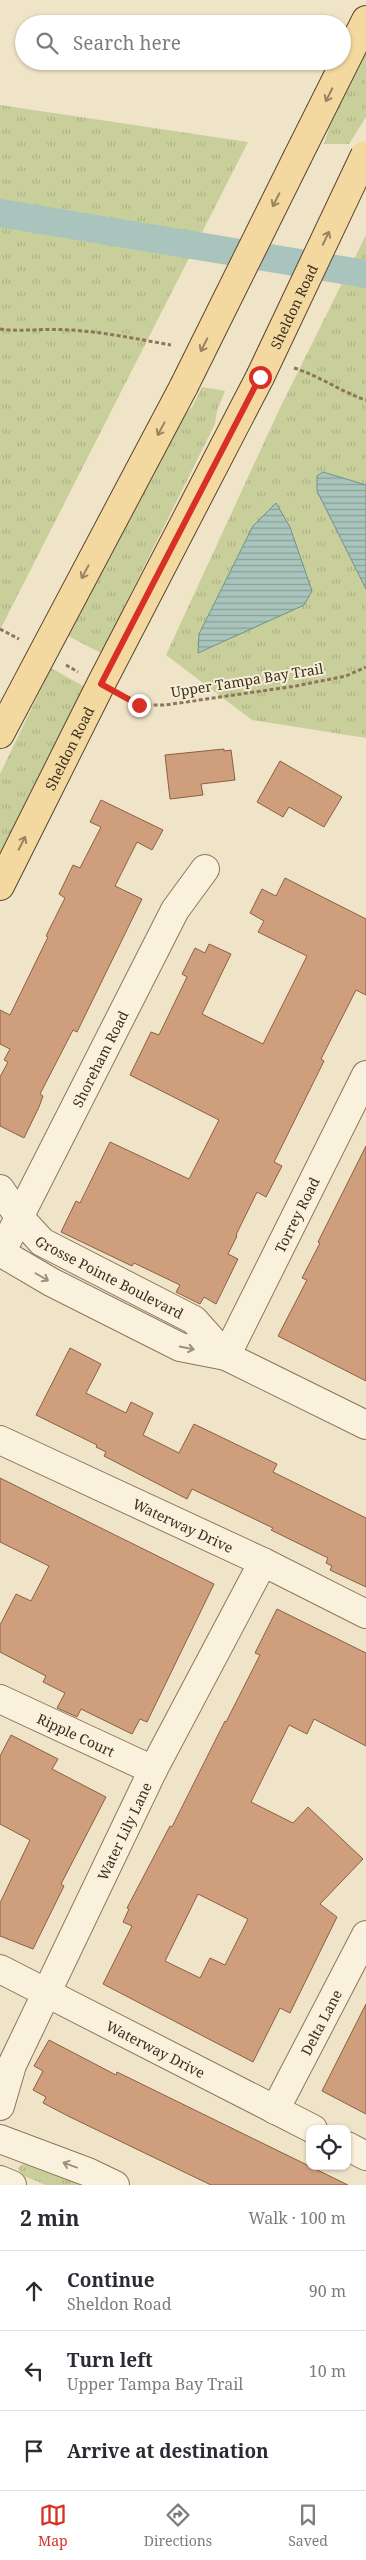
<!DOCTYPE html>
<meta charset="utf-8">
<style>
body{margin:0;font-family:"Noto Serif",serif;background:#f2f2f3;color:#2b2b33}
.controls{position:absolute;right:15px;bottom:15px;display:grid;overflow:hidden;border-radius:10px;box-shadow:0 1px 4px #0004}
.controls button{width:45px;height:45px;display:grid;place-items:center;padding:0;border:0;border-bottom:1px solid #e1e1e2;background:#fff;color:#2b2b33;font:25px sans-serif}
.stop{position:absolute;width:15px;height:15px;margin:-11px;border:4px solid #d93025;border-radius:50%;background:#fff}
.stop.end{background:#d93025;border-color:#fff;box-shadow:0 1px 5px #0008}
.list{margin:0;padding:0;list-style:none}
h2{display:flex;justify-content:space-between;align-items:center;height:65px;margin:0;padding:0 20px;font-size:21px}
h2 small{font-size:16px;font-weight:400;color:#7c7c81}
.list li{display:grid;grid-template-columns:32px 1fr auto;gap:15px;align-items:center;box-sizing:border-box;height:80px;padding:0 20px;border-top:1px solid #e1e1e2}
.list b{display:block;font-size:19px;white-space:nowrap}
.list p{margin:0;font-size:16px;white-space:nowrap;color:#7c7c81}
.list em{font-size:16px;font-style:normal;color:#7c7c81}
.icon{flex:none;width:28px;height:28px;fill:none;stroke:currentColor;stroke-width:2;stroke-linecap:round;stroke-linejoin:round}
.map{position:relative;flex:none;width:366px;height:2185px;overflow:hidden}
.search{position:absolute;background:#fff;box-shadow:0 1px 4px #0004;left:15px;right:15px;top:15px;height:55px;display:flex;align-items:center;gap:12px;box-sizing:border-box;padding:0 18px;border-radius:28px;color:#7c7c81;font-size:19px}
.sheet{height:305px;background:#fff}
nav{display:flex;justify-content:space-around;align-items:center;box-sizing:border-box;height:70px;border-top:1px solid #e1e1e2;background:#fff;font-size:14px;color:#7c7c81}
nav a{display:grid;justify-items:center;gap:2px}
nav .on{color:#d93025}
.map>svg:first-child{display:block}
.grass{fill:url(#grass-tufts)}
.water{fill:url(#water-rules);stroke:#6f938a}
.lines{fill:none;stroke-linecap:round;stroke-linejoin:round}
.canal{stroke:#a9c4bc;stroke-width:28}
.building{fill:#cf9f7d;stroke:#8d5f41;fill-rule:evenodd}
.minor-casing{stroke:#8d765c;stroke-width:30}
.major-casing{stroke:#5b4430;stroke-width:30}
.path{stroke:#8d765c;stroke-width:3;stroke-dasharray:4 2.5;stroke-linecap:butt}
.minor{stroke:#faf1dc;stroke-width:28}
.major{stroke:#f3d9a0;stroke-width:28}
.major-bridge-casing{stroke:#5b4430;stroke-width:30;stroke-linecap:butt}
.major-bridge{stroke:#f3d9a0;stroke-width:28}
.oneway{stroke:#988460}
.oneway2{stroke:#9c907e}
.route{stroke:#d93025;stroke-width:6}
.labels{text-anchor:middle;dominant-baseline:central;stroke-width:4;stroke-linejoin:round;paint-order:stroke}
.street-label{font-size:14px;fill:#3d2e20;stroke:#f7eed8}
</style>
<div class="map">
<svg width="366" height="2185" viewBox="0 0 366 2185">
<defs>
<pattern id="grass-tufts" width="24" height="20" patternUnits="userSpaceOnUse" patternTransform="scale(1.25)"><rect width="24" height="20" fill="#c9cf9b"/><path d="M3 7l-1-3M5 7V3M7 7l1-3M15 17l-1-3M17 17v-4M19 17l1-3" fill="none" stroke="#aeb285"/></pattern>
<pattern id="water-rules" width="6" height="5" patternUnits="userSpaceOnUse" patternTransform="scale(1.25)"><rect width="6" height="5" fill="#a9c4bc"/><path d="M0 2.5h6" fill="none" stroke="#8ba098"/></pattern>
</defs>
<rect width="100%" height="100%" fill="#f0e4c8"/>
<path class="grass" d="M366 48V117L349 144H324L333 115Z
M0 105 248 142 0 630Z
M366 235V738L252 720 166 655 279 410Z
M202 387 225 391 217 411 215 424 101 653 68 636 181 418 192 407Z
M51 668 85 687 0 854V774Z
M23 2164 62 2176 81 2185H46L21 2175 18 2168Z"/>
<path class="water" d="M323 472 366 485V589L317 491V476Z
M276 503 290 527 312 591 304 605 198 653 199 634 253 526Z"/>
<g class="lines">
<path class="canal" d="M0 213 366 274"/>
</g>
<path class="building" d="M224 749V751L231 750 235 780 201 784 203 795 170 799 165 755Z
M280 761 342 797 324 827 289 807 283 817 257 802Z
M101 800 163 830 152 850 137 842 115 886 142 899 77 1032 73 1030 40 1094 43 1096 39 1107 24 1138 0 1126V1077L8 1062 4 1060 10 1049 0 1044V1010L10 1015 48 937 46 936 65 898 59 894 73 865 80 868 101 827 90 822Z
M285 878 366 919V995L356 990 321 1059 324 1061 274 1162 282 1166 266 1197 257 1192 236 1235 237 1236 228 1254 238 1259 216 1304 204 1297 200 1304 176 1292 180 1285 134 1263 132 1266 61 1232 76 1201 80 1203 110 1142 189 1179 219 1120 130 1075 151 1032 159 1035 187 977 182 974 195 948 205 953 209 944 231 954 202 1014 263 1044 307 956 258 932 264 921 250 913 262 889 276 896Z
M366 1146V1381L278 1336 307 1280 302 1278 320 1243 318 1242Z
M70 1348 101 1364 86 1393 126 1413 131 1402 153 1413 143 1435 179 1453 194 1424 277 1464 273 1472 366 1518V1587L330 1570 332 1566 326 1563 328 1558 271 1530 273 1528 192 1489 187 1499 104 1456 106 1452 96 1447 97 1445 36 1415Z
M0 1478 214 1584 147 1722 140 1719 132 1734 81 1709 77 1717 57 1708 65 1693 43 1682 46 1676 0 1652V1625L16 1594 31 1601 49 1566 0 1542Z
M277 1609 366 1653V1746L314 1719 307 1734 289 1725 251 1802 293 1823 308 1807 363 1859 320 1904 337 1917 290 2013 280 2008 253 2062 103 1984 132 1926 123 1922 129 1909 127 1908 170 1826 172 1827 225 1721 226 1722 260 1655 255 1653ZM198 1894 248 1919 225 1965 210 1958 200 1978 165 1961Z
M11 1735 58 1759 52 1769 106 1797 61 1884 64 1886 33 1949 0 1936V1903L30 1840 0 1824V1756Z
M366 2004V2114L322 2091Z
M49 2040 116 2075 117 2072 348 2185H211L70 2117 43 2103 46 2097 33 2090 43 2071 34 2066Z"/>
<g class="lines">
<g class="minor-casing">
<g id="minor">
<path id="s1" d="M0 1189 20 1218 42 1242 194 1320 226 1356"/>
<path d="M0 1252 51 1282 180 1347 226 1356 366 1425"/>
<path id="s2" d="M1 1253 175 910 205 869"/>
<path id="s3" d="M226 1356 366 1075"/>
<path id="s4" d="M0 1440 263 1562 366 1614"/>
<path id="s5" d="M0 1699 153 1770"/>
<path id="s6" d="M0 1969 313 2129"/>
<path id="s7" d="M0 2106 12 2065 153 1770 263 1562"/>
<path id="s8" d="M275 2110 366 1935"/>
<path d="M0 2139 88 2172 115 2185"/>
<path d="M347 2146 366 2156"/>
<path d="M0 2180 12 2185"/>
</g>
</g>
<g class="major-casing">
<g id="major">
<path d="M298 156 366 20"/>
<path d="M0 734 184 386"/>
<path id="s9" d="M0 886 101 684 260 377"/>
</g>
</g>
<path class="path" d="M0 329C24 332 46 328 70 330 104 332 137 339 171 345
M294 368C320 376 341 392 366 400
M0 629 19 639
M66 665 78 672
M123 697 139 705H165L296 686 346 676 366 667"/>
<use href="#minor" class="minor"/>
<use href="#major" class="major"/>
<g class="major-bridge-casing">
<g id="major-bridge">
<path id="s10" d="M260 377 365 155"/>
<path d="M184 386 298 156"/>
</g>
</g>
<use href="#major-bridge" class="major-bridge"/>
</g>
<defs><path id="oneway-shaft" d="M-6 0H5M1.5-3L5.5 0L1.5 3" fill="none" stroke-width="1.6" stroke-linecap="round" stroke-linejoin="round" transform="scale(1.25)"/></defs>
<g class="oneway">
<use href="#oneway-shaft" transform="translate(329 95) rotate(117)"/>
<use href="#oneway-shaft" transform="translate(276 200) rotate(117)"/>
<use href="#oneway-shaft" transform="translate(326 238) rotate(-65)"/>
<use href="#oneway-shaft" transform="translate(204 345) rotate(117)"/>
<use href="#oneway-shaft" transform="translate(161 429) rotate(118)"/>
<use href="#oneway-shaft" transform="translate(85 572) rotate(118)"/>
<use href="#oneway-shaft" transform="translate(22 843) rotate(-63)"/>
</g>
<g class="oneway2">
<use href="#oneway-shaft" transform="translate(42 1277) rotate(30)"/>
<use href="#oneway-shaft" transform="translate(187 1348) rotate(12)"/>
<use href="#oneway-shaft" transform="translate(70 2165) rotate(-160)"/>
</g>
<g class="lines">
<path class="route" d="M139 705 101 684 260 377"/>
</g>
<g class="labels">
<g class="street-label">
<text stroke="none"><textPath href="#s10" startOffset="78">Sheldon Road</textPath></text>
<text transform="translate(247 680) rotate(-9)">Upper Tampa Bay Trail</text>
<text stroke="none"><textPath href="#s9" startOffset="154">Sheldon Road</textPath></text>
<text stroke="none"><textPath href="#s2" startOffset="218">Shoreham Road</textPath></text>
<text stroke="none"><textPath href="#s3" startOffset="158">Torrey Road</textPath></text>
<text stroke="none"><textPath href="#s1" startOffset="144">Grosse Pointe Boulevard</textPath></text>
<text stroke="none"><textPath href="#s4" startOffset="202">Waterway Drive</textPath></text>
<text stroke="none"><textPath href="#s5" startOffset="84">Ripple Court</textPath></text>
<text stroke="none"><textPath href="#s7" startOffset="302">Water Lily Lane</textPath></text>
<text stroke="none"><textPath href="#s8" startOffset="99">Delta Lane</textPath></text>
<text stroke="none"><textPath href="#s6" startOffset="175">Waterway Drive</textPath></text>
</g>
</g>
</svg>
<div class="controls">
<button><svg class="icon" aria-label="locate" viewBox="0 0 24 24"><circle cx="12" cy="12" r="6"/><path d="M12 2v4M12 18v4M2 12h4M18 12h4"/></svg></button>
</div>
<div class="stop" style="left:260px;top:377px"></div>
<div class="stop end" style="left:139px;top:705px"></div>
<div class="search"><svg class="icon" aria-label="search" viewBox="0 0 24 24"><circle cx="10" cy="10" r="6"/><path d="M15 15l6 6"/></svg>Search here</div>
</div>
<section class="sheet">
<h2>2 min<small>Walk · 100 m</small></h2>
<ul class="list">
<li><svg class="icon" aria-label="ahead" viewBox="0 0 24 24"><path d="M12 20V5M6 11l6-6 6 6"/></svg><div><b>Continue</b><p>Sheldon Road</p></div><em>90 m</em></li>
<li><svg class="icon" aria-label="left" viewBox="0 0 24 24"><path d="M17 20v-9H6M10 6l-5 5 5 5"/></svg><div><b>Turn left</b><p>Upper Tampa Bay Trail</p></div><em>10 m</em></li>
<li><svg class="icon" aria-label="arrive" viewBox="0 0 24 24"><path d="M6 21V4h12l-3 4 3 4H6"/></svg><div><b>Arrive at destination</b></div></li>
</ul>
</section>
<nav>
<a class="on"><svg class="icon" aria-label="map" viewBox="0 0 24 24"><path d="M3 6l6-2 6 2 6-2v14l-6 2-6-2-6 2zM9 4v14M15 6v14"/></svg>Map</a>
<a><svg class="icon" aria-label="directions" viewBox="0 0 24 24"><path d="M12 3l9 9-9 9-9-9zM9 14v-3h6M13 9l2 2-2 2"/></svg>Directions</a>
<a><svg class="icon" aria-label="saved" viewBox="0 0 24 24"><path d="M7 4h10v16l-5-4-5 4z"/></svg>Saved</a>
</nav>
